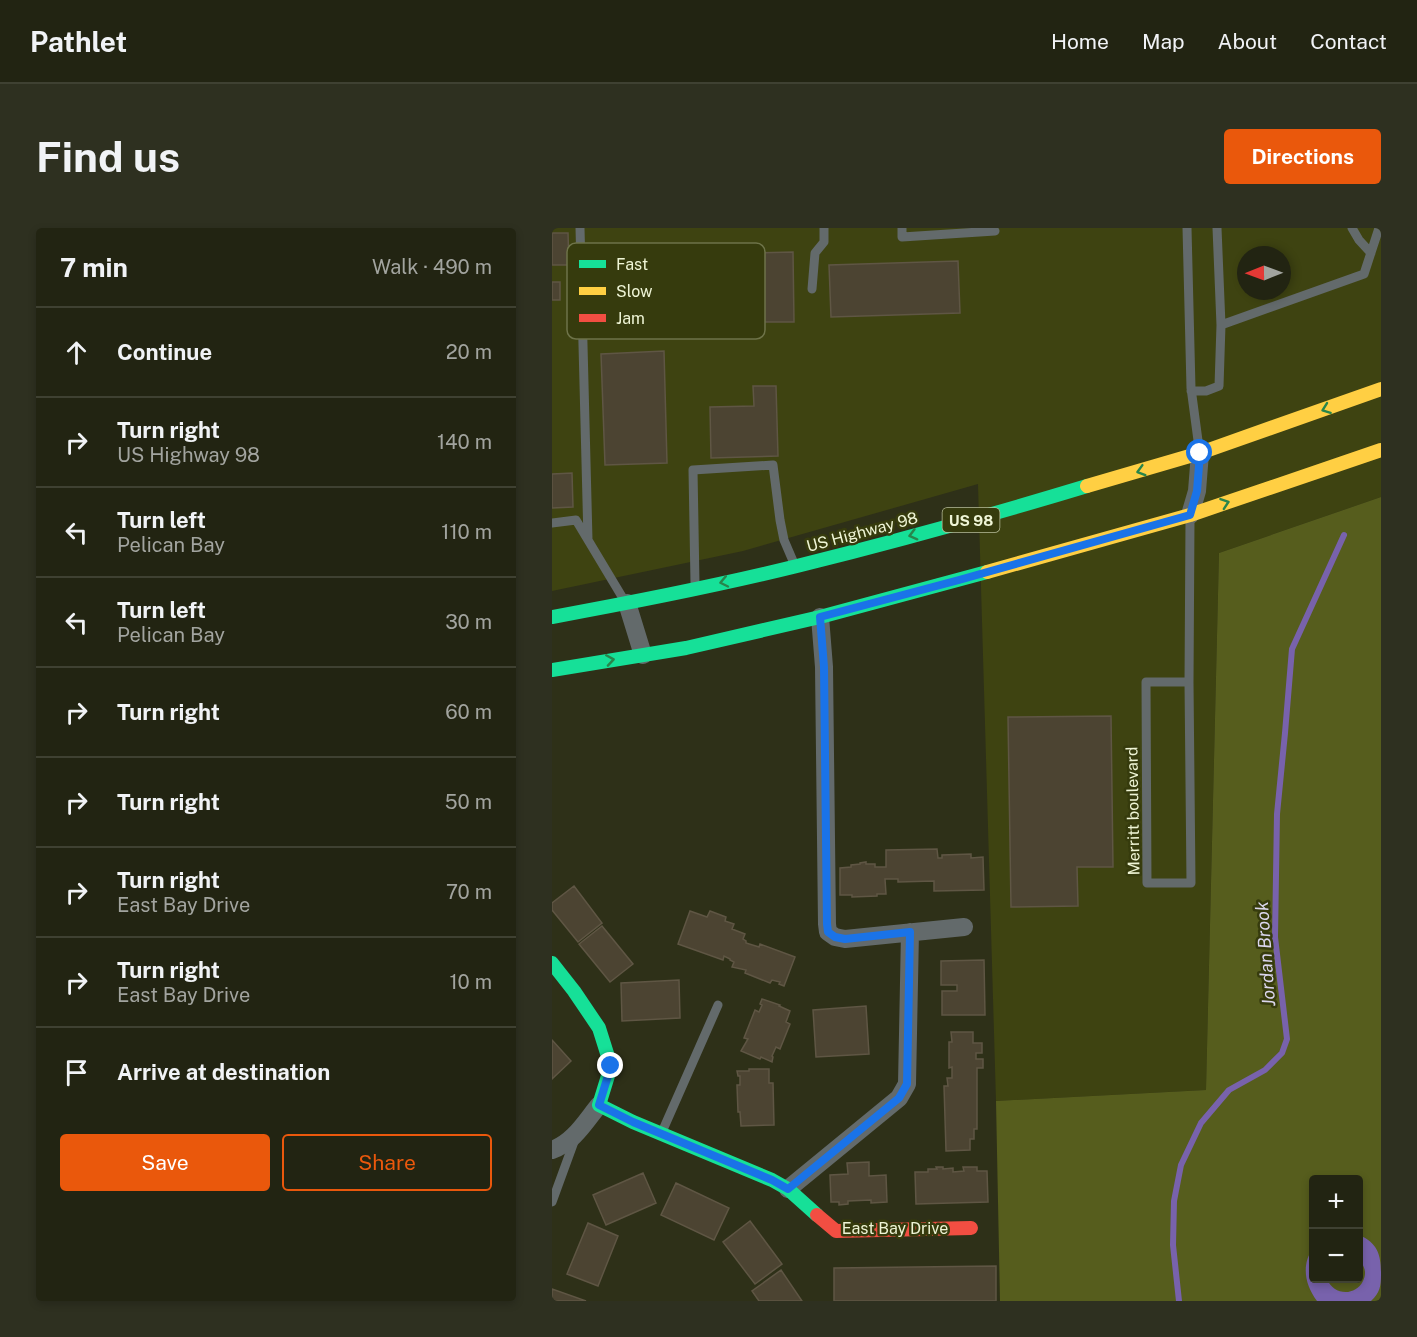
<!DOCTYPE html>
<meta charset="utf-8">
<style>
body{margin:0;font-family:"Public Sans",sans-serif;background:#2e3020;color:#f1f3f6}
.controls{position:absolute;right:18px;bottom:18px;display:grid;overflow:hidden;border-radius:6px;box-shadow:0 3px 9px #0003}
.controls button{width:54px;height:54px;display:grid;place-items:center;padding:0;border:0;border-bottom:2px solid #3f4132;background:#222412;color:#f1f3f6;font:30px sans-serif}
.compass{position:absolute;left:685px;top:18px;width:54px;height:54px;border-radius:50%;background:#222412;box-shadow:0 3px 9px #0003;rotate:269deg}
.stop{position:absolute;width:18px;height:18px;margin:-14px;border:4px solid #1a73e8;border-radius:50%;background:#fff}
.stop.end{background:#1a73e8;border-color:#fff;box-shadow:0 2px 6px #0008}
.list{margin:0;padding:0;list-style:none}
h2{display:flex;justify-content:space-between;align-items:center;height:78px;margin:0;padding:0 24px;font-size:26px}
h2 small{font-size:20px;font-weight:400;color:#a2a49f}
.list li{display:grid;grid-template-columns:39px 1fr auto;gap:18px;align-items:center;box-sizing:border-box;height:90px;padding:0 24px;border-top:2px solid #3f4132}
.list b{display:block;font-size:22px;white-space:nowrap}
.list p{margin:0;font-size:20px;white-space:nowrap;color:#a2a49f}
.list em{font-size:20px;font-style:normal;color:#a2a49f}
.actions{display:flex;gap:12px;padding:18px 24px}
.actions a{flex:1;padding:14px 0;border:2px solid #ea580c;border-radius:6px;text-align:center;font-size:21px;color:#ea580c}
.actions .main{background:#ea580c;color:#fff}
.icon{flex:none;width:33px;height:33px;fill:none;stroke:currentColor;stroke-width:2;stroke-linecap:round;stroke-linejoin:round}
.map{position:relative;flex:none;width:829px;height:1073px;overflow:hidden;border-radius:6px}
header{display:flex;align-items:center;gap:36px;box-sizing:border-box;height:84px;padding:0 30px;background:#222412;border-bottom:2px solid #3f4132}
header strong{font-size:28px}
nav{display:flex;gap:33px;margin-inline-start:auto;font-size:21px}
.intro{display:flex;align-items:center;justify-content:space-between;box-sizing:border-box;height:144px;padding:0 36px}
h1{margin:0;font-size:42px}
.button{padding:15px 27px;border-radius:6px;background:#ea580c;color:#fff;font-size:21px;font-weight:700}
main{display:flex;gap:36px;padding:0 36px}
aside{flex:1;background:#222412;border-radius:6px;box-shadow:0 3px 9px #0003}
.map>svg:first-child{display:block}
.built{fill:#3e4311;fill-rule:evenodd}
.green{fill:#565d1d;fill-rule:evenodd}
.water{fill:#7862ac}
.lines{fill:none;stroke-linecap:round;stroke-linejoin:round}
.stream{stroke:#7862ac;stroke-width:6}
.building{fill:#4c4432;stroke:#5f5644;stroke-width:1.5}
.lane{stroke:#636a6b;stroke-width:9}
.street{stroke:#636a6b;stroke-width:18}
.fast{stroke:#16e098;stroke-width:14}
.slow{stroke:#ffcf43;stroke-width:14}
.jam{stroke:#f24e42;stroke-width:14}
.oneway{stroke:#28854c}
.route{stroke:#1a73e8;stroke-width:8}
.labels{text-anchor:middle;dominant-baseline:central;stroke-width:5;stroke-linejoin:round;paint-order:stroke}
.shield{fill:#363b0d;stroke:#b8bd9a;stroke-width:1.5}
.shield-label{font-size:15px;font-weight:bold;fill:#eff5d6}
.street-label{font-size:16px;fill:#eff5d6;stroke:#363b0d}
.water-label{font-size:18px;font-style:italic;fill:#dbd6ed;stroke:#363b0d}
.key{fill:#363b0d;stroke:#6e7349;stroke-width:1.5}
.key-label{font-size:16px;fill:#eff5d6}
</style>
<header>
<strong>Pathlet</strong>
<nav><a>Home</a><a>Map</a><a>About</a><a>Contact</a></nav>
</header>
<div class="intro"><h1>Find us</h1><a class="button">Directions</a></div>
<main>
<aside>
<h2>7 min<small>Walk · 490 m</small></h2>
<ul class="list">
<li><svg class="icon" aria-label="ahead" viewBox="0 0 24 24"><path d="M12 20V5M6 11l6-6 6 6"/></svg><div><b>Continue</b></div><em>20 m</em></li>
<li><svg class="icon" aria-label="right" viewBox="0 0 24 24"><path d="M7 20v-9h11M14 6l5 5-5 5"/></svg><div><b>Turn right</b><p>US Highway 98</p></div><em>140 m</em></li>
<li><svg class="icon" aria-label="left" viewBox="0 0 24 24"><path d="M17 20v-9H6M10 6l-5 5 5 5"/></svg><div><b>Turn left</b><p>Pelican Bay</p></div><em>110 m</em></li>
<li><svg class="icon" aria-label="left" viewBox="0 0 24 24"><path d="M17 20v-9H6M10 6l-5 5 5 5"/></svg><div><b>Turn left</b><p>Pelican Bay</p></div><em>30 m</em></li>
<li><svg class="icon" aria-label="right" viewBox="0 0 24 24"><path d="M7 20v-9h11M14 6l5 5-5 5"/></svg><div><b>Turn right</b></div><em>60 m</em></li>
<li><svg class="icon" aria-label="right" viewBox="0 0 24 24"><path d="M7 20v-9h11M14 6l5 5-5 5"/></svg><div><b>Turn right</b></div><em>50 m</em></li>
<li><svg class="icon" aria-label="right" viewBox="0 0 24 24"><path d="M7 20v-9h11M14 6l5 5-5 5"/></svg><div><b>Turn right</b><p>East Bay Drive</p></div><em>70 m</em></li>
<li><svg class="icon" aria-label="right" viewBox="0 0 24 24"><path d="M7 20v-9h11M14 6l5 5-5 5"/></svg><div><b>Turn right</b><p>East Bay Drive</p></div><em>10 m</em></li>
<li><svg class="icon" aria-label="arrive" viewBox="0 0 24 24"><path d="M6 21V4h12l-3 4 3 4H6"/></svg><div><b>Arrive at destination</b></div></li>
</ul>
<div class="actions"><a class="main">Save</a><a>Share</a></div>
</aside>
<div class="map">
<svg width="829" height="1073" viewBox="0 0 829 1073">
<rect width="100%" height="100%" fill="#2e3018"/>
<path class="built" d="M0 0H829V269L667 325 654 862 444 873 426 256 191 323 0 363ZM694 27H730V63H694Z"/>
<path class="green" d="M829 269V1073H448L444 873 654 862 667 325ZM762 952H806V1050H762Z"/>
<path class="water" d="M807 1007C826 1015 829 1027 829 1046 829 1058 828 1065 819 1073H765C753 1057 749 1037 761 1020L762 1050 775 1051C781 1067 803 1069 811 1053 817 1040 808 1036 806 1026 806 1020 806 1014 807 1007Z"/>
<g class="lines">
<path class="stream" d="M627 1073 621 1017 622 973 629 937 649 895 677 862 713 842 730 825 735 811 723 709 725 586 733 505 740 421 792 307"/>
</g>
<path class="building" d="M0 5H16L17 37H0Z
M241 24 242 94H199L198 25Z
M406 33 408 85 279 89 277 37Z
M0 54H8V72H0Z
M112 123 115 235 53 237 49 126Z
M201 158H224L226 228 159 230 158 179 202 178Z
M20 245 21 279 0 280V246Z
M559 488 561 639H525L526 678 459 679 456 489Z
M385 621 386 630H390V627L419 626V630L431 629 432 662 382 663V653L346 654V651H333L334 666H325V668L300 669V667H288V640L299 639V637L308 636V635L314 634V636H323V639H334V622Z
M22 658 50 695 26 714 0 682V675Z
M138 683 155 689 158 683 174 689 173 693 182 696 180 701 193 706 191 711 194 713V715L207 719 208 716 243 729 232 758 227 756 228 754 220 752 218 755 193 745 194 742 180 739 182 734 178 732V731L172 728 171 732 126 716Z
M50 698 81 736 58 754 27 716Z
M432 732 433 787H390V763H405V757H389V733Z
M127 752 128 790 70 793 69 755Z
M210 771 228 777 227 778 238 783 234 794 238 796 228 821 224 819 220 828 221 829 220 834 209 829 208 831 189 823 196 811 192 810 203 782 207 784 210 777 208 776Z
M314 778 317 826 264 829 261 782Z
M399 804H421V815H430V825H424V831H431V840H425V901H422V911H418V922L394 923 392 858H396L395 850H400V839L397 840V814H400Z
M0 812 19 833 0 851Z
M197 841H217V855H221L222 897 189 898 188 884H186L185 857H188V848H186L185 843H197Z
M317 934V948L334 947 335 974 319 975V972L296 973V976L287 977V974H279L278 947 296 946 295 935Z
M384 939H391V941L401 940V944L412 943 411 939H425V943H435L436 974 364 976 363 944H376V941H385Z
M91 945 104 975 54 997 41 967Z
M124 955 177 980 162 1012 109 987Z
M198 993 230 1036 203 1056 171 1014Z
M36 995 66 1008 46 1058 15 1046Z
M444 1038V1073H282V1040Z
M229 1042 250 1073H207L200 1063Z
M0 1061 34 1073H0Z"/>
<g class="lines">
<path class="lane" d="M28 0 36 312
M350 0V9L443 3
M635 0 639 160 647 220
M665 0 669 97
M800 0 807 12 819 25
M260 61 263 25 272 14V0
M639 163H654L667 158 669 97 812 46 827 0
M0 295 24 292 72 372
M143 355 141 242 221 237 228 292 232 312 241 333
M637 454H594L595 655H639L637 454 638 292
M110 904 166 777
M0 974 23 911"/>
<path class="street" d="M638 287 645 263 648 225
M75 375 91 427
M268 389 272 439 275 696 276 704 283 709 293 711 412 699
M0 922C22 914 33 894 47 877
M236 961 347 870 355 856 358 704"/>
<path class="fast" d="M0 389C82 374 164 358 245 338 342 314 439 287 535 258
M0 442 134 420 268 389 435 344
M0 735 22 763 47 800 59 838 47 877 81 894 220 952 236 961 265 987"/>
<path class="slow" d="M535 258 648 225 829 161
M435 344 638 287 829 222"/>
<path class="jam" d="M265 987 284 1003 419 1000"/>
</g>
<defs><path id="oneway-chevron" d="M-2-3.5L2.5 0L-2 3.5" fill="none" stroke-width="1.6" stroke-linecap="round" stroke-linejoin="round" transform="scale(1.5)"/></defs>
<g class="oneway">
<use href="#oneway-chevron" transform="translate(774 181) rotate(160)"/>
<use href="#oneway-chevron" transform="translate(589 243) rotate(164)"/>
<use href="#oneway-chevron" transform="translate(673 275) rotate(-19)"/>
<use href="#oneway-chevron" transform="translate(361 307) rotate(165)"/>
<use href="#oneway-chevron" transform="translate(172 354) rotate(168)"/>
<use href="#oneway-chevron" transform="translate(58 432) rotate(-9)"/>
</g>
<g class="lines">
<path class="route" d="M59 838 47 877 81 894 220 952 236 961 347 870 355 856 358 704 293 711 283 709 276 704 275 696 272 439 268 389 407 352 638 287 645 263 648 225"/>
</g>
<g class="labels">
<rect class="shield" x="390.5" y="280" width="57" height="24" rx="4.5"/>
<g class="shield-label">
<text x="419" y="292">US 98</text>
</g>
<g class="street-label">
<text transform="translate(310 304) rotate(-15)">US Highway 98</text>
<text transform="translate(581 583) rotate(-91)">Merritt boulevard</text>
<text x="343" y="1000">East Bay Drive</text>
</g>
<g class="water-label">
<text transform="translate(713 726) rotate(-94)">Jordan Brook</text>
</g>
</g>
<rect x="15" y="15" width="198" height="96" rx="9" class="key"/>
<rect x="27" y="32" width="27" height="8" fill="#16e098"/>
<rect x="27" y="59" width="27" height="8" fill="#ffcf43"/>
<rect x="27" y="86" width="27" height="8" fill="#f24e42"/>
<g class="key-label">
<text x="64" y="42">Fast</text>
<text x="64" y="69">Slow</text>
<text x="64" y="96">Jam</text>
</g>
</svg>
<div class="controls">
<button>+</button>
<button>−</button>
</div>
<svg class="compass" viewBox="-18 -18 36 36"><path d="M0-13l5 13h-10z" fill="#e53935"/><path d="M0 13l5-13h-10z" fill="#a2a49f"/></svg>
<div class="stop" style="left:648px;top:225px"></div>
<div class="stop end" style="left:59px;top:838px"></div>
</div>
</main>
